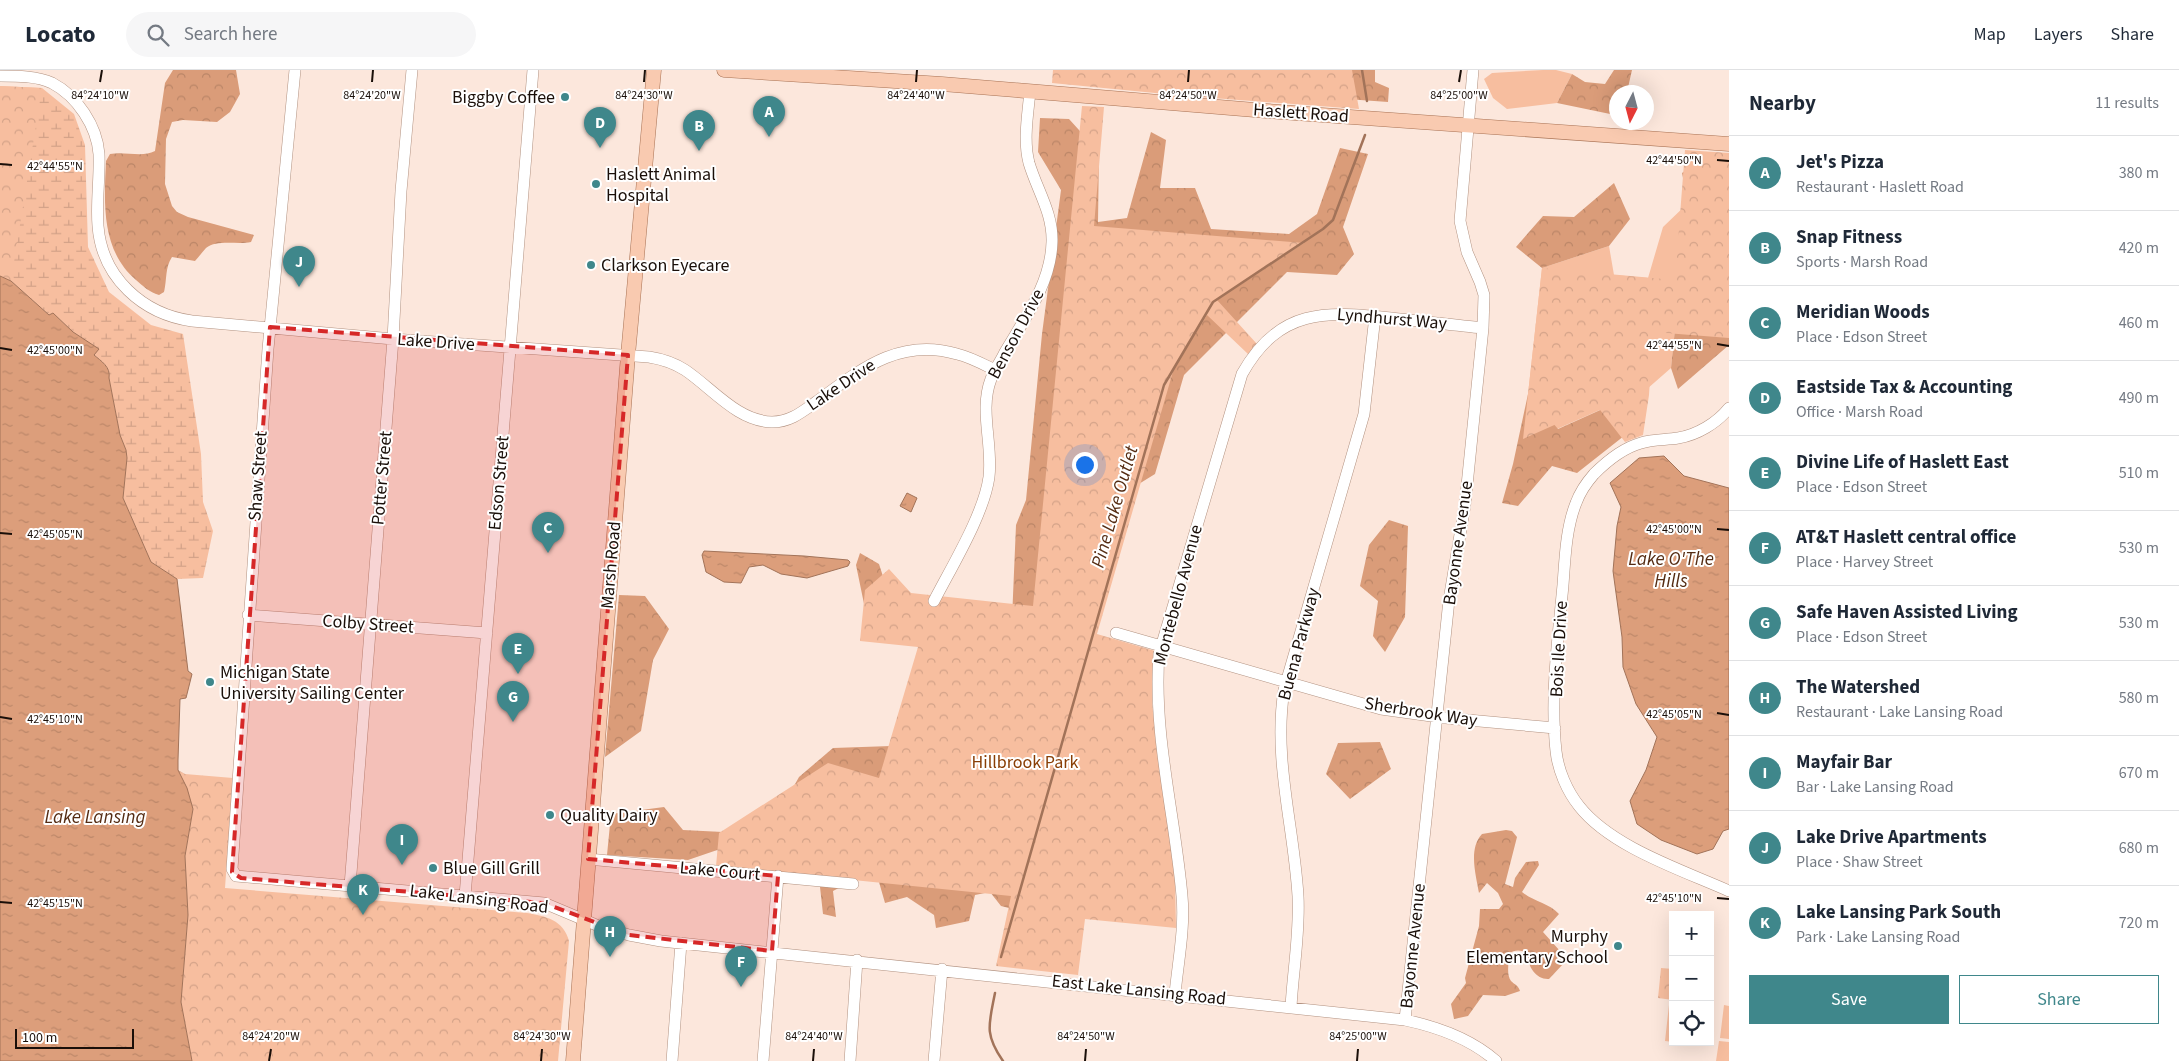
<!DOCTYPE html>
<meta charset="utf-8">
<style>
body{margin:0;font-family:"Source Sans 3",sans-serif;background:#f6f6f7;color:#1f2937}
.controls{position:absolute;right:15px;bottom:15px;display:grid;overflow:hidden;border-radius:0px;box-shadow:0 5px 20px #0002}
.controls button{width:45px;height:45px;display:grid;place-items:center;padding:0;border:0;border-bottom:1px solid #e0e1e3;background:#fff;color:#1f2937;font:25px sans-serif}
.compass{position:absolute;left:1609px;top:15px;width:45px;height:45px;border-radius:50%;background:#fff;box-shadow:0 5px 20px #0002;rotate:186deg}
.scale{position:absolute;left:15px;bottom:12px;width:119px;box-sizing:border-box;padding-left:5px;border:2px solid #1a0f09;border-top:0;font-size:14px;line-height:18px;white-space:nowrap;color:#1a0f09;-webkit-text-stroke:4px #fff;paint-order:stroke}
.you{position:absolute;left:1084px;top:394px;width:18px;height:18px;margin:-12px;border:4px solid #fff;border-radius:50%;background:#1a73e8;box-shadow:0 0 0 8px #1a73e833}
.badge{display:grid;place-items:center;width:32px;height:32px;border-radius:50%;background:#3f878b;color:#fff;font-size:16px;font-weight:700}
.pin{position:absolute;translate:-50% -41px;filter:drop-shadow(0 1px 2px #0008)}
.pin::after{content:'';position:absolute;top:26px;width:18px;height:15px;background:inherit;clip-path:polygon(0 0,100% 0,50% 100%)}
.list{margin:0;padding:0;list-style:none}
h2{display:flex;justify-content:space-between;align-items:center;height:65px;margin:0;padding:0 20px;font-size:21px}
h2 small{font-size:16px;font-weight:400;color:#747a83}
.list li{display:grid;grid-template-columns:32px 1fr auto;gap:15px;align-items:center;box-sizing:border-box;height:75px;padding:0 20px;border-top:1px solid #e0e1e3}
.list b{display:block;font-size:19px;white-space:nowrap}
.list p{margin:0;font-size:16px;white-space:nowrap;color:#747a83}
.list em{font-size:16px;font-style:normal;color:#747a83}
.actions{display:flex;gap:10px;padding:15px 20px}
.actions a{flex:1;padding:11px 0;border:1px solid #3f878b;border-radius:0px;text-align:center;font-size:18px;color:#3f878b}
.actions .main{background:#3f878b;color:#fff}
.icon{flex:none;width:28px;height:28px;fill:none;stroke:currentColor;stroke-width:2;stroke-linecap:round;stroke-linejoin:round}
.map{position:relative;flex:none;width:1729px;height:991px;overflow:hidden}
header{display:flex;align-items:center;gap:30px;box-sizing:border-box;height:70px;padding:0 25px;background:#fff;border-bottom:1px solid #e0e1e3}
header strong{font-size:24px}
nav{display:flex;gap:28px;margin-inline-start:auto;font-size:18px}
.search{width:350px;height:45px;background:#f6f6f7;display:flex;align-items:center;gap:12px;box-sizing:border-box;padding:0 18px;border-radius:28px;color:#747a83;font-size:19px}
main{display:flex}
aside{flex:1;background:#fff}
.map>svg:first-child{display:block}
.grass{fill:#f7be9f}
.forest{fill:url(#forest-crowns)}
.wetland{fill:url(#wetland-marsh)}
.park{fill:url(#park-crowns)}
.water{fill:url(#water-ripples);stroke:#a27359}
.lines{fill:none;stroke-linecap:round;stroke-linejoin:round}
.stream{stroke:#a27359;stroke-width:2.5}
.minor-casing{stroke:#b29281;stroke-width:12}
.major-casing{stroke:#a87254;stroke-width:15}
.minor{stroke:#fff;stroke-width:11}
.major{stroke:#f9cab0;stroke-width:14}
.marked{fill:#d62828;fill-opacity:0.2;stroke:#d62828;stroke-width:4;stroke-dasharray:10 6;stroke-linejoin:round}
.ticks{fill:none;stroke:#1a0f09;stroke-width:2}
.poi-dot{fill:#3f878b;stroke:#fff;stroke-width:2}
.labels{text-anchor:middle;dominant-baseline:central;stroke-width:4;stroke-linejoin:round;paint-order:stroke}
.poi-label{font-size:18px;fill:#1a0f09;stroke:#fff;text-anchor:start}
.street-label{font-size:18px;fill:#1a0f09;stroke:#fff}
.park-label{font-size:18px;fill:#893e05;stroke:#fff}
.water-label{font-size:19px;font-style:italic;fill:#552c13;stroke:#fff}
.ticks-label{font-size:12px;text-anchor:middle;fill:#1a0f09;stroke:#fff;stroke-width:4;stroke-linejoin:round;paint-order:stroke}
</style>
<header>
<strong>Locato</strong>
<div class="search"><svg class="icon" aria-label="search" viewBox="0 0 24 24"><circle cx="10" cy="10" r="6"/><path d="M15 15l6 6"/></svg>Search here</div>
<nav><a>Map</a><a>Layers</a><a>Share</a></nav>
</header>
<main>
<div class="map">
<svg width="1729" height="991" viewBox="0 0 1729 991">
<defs>
<pattern id="forest-crowns" width="20" height="18" patternUnits="userSpaceOnUse" patternTransform="scale(1.25)"><rect width="20" height="18" fill="#da9c79"/><path d="M2 6a3 3 0 1 1 6 0M12 15a3 3 0 1 1 6 0" fill="none" stroke="#ba8567"/></pattern>
<pattern id="wetland-marsh" width="20" height="14" patternUnits="userSpaceOnUse" patternTransform="scale(1.25)"><rect width="20" height="14" fill="#f7be9f"/><path d="M1 5h8M5 5V1M11 12h8M15 12V8" fill="none" stroke="#d3a288"/></pattern>
<pattern id="park-crowns" width="20" height="18" patternUnits="userSpaceOnUse" patternTransform="scale(1.25)"><rect width="20" height="18" fill="#f7be9f"/><path d="M2 6a3 3 0 1 1 6 0M12 15a3 3 0 1 1 6 0" fill="none" stroke="#d3a288"/></pattern>
<pattern id="water-ripples" width="26" height="14" patternUnits="userSpaceOnUse" patternTransform="scale(1.25)"><rect width="26" height="14" fill="#dc9e7b"/><path d="M2 4q2-2 4 0t4 0M15 11q2-2 4 0t4 0" fill="none" stroke="#bc8769"/></pattern>
</defs>
<rect width="100%" height="100%" fill="#fce7dc"/>
<path class="grass" d="M1543 0H1556L1572 4 1557 33 1507 39 1493 28 1484 9 1492 3Z
M1688 133 1671 298 1647 319 1557 359 1528 324 1542 198 1609 176 1614 205 1648 208 1663 157Z
M1669 935H1673V972L1665 971Z
M1724 935 1729 936V969L1720 968Z
M1719 971 1729 972V991H1716Z"/>
<path class="forest" d="M173 0H236L240 24 230 42 217 52 183 50 172 52 166 69 165 114 172 136 177 142 188 147 254 165 251 172C238 175 217 169 206 178 202 182 199 187 195 191L172 187C165 197 167 210 164 222L159 225C149 222 143 216 136 210 101 180 104 134 106 91L110 84C125 81 142 88 155 81L165 13Z
M1219 0H1375V12L1389 18 1388 32 1210 19Z
M1614 0H1632L1627 22H1616V43L1615 45 1557 33 1572 4 1585 12 1605 14Z
M1040 48 1069 49 1099 82 1098 152 1127 148 1151 62 1166 70 1160 118H1195L1211 159 1289 164 1317 144 1340 78 1368 84 1343 157 1354 184 1337 205 1287 202 1184 305 1155 404 1121 425 1025 842 1001 836 990 822 975 825 969 851 936 858 934 845 907 827 885 833 879 812 856 809 833 821 836 847 823 844 820 817 786 795 726 777 688 790 607 785 611 744 664 737 683 760 723 762 780 741 799 707 833 678 891 676 1012 549 1016 455 1026 430 1042 264 1061 120 1038 82Z
M1690 97 1729 234V275L1678 319 1671 298 1688 133 1682 103Z
M1614 113 1630 149 1609 176 1542 198 1516 177 1543 146 1574 147Z
M1647 319 1643 351 1577 403 1552 396 1518 436 1502 433 1513 394 1528 324 1558 359Z
M1389 450 1408 456 1405 547 1385 582 1373 566 1378 531 1360 516 1369 475Z
M860 483 879 494 890 528 869 558 856 495Z
M619 525 645 526 669 559 653 590 641 661 605 687Z
M1380 672 1391 699 1350 729 1326 704 1338 673Z
M1506 760 1512 761 1517 767 1505 814 1513 817 1515 808 1526 792 1538 791 1539 795 1522 822C1534 832 1549 833 1559 844L1543 862 1560 881 1564 893 1549 909C1536 910 1527 896 1528 884 1522 880 1515 879 1509 884 1509 892 1506 905 1511 911 1515 915 1518 915 1520 921L1505 926 1483 925 1468 946 1454 949 1451 934 1466 913 1465 908 1479 856 1480 839H1499L1503 834 1498 823 1487 813 1479 823C1476 805 1468 779 1482 764Z"/>
<path class="wetland" d="M0 16 42 18 74 44 85 75 88 177 109 222 151 255 183 264 201 384 203 432 213 461 203 508 177 509 151 492 123 428 127 388 126 380 120 365 109 308C111 297 101 291 93 284L98 279 73 262 53 243 49 245 11 211 0 206Z"/>
<path class="park" d="M1053 0H1352L1359 39 1186 26 1052 13Z
M0 16 42 18 11 211 0 206Z
M1082 36 1104 37 1094 156 1304 173 1217 230 1257 274 1248 284 1207 245 1174 298 1097 564 1155 581 1152 609V634L1175 809 1176 858 1085 849 1078 905 996 896 1011 826 716 796 719 763 828 693 879 708 918 577 860 571 865 520 889 499 911 523 1033 536Z
M1685 80 1729 83V268L1653 262 1649 325 1643 365 1625 372 1597 336 1523 369 1542 198 1675 210Z
M178 700 185 704 233 708 225 818 527 843C545 846 564 850 569 871L558 991H192L181 932 188 845 185 786 193 739Z
M1661 898 1673 899V930L1658 928Z"/>
<path class="water" d="M0 206 11 211 49 245 53 243 73 262 99 279 94 285C101 291 111 297 109 308L120 365 126 380 127 388 123 428 151 492 177 509 188 601 192 604 186 628 180 629 178 690V700L187 718 193 739 185 786 188 845 181 932 192 991H0Z
M1664 386 1684 406 1729 418V759L1723 761 1713 779 1697 784 1661 770 1637 754 1630 731 1646 700 1657 667 1636 634 1623 597 1622 567 1613 501 1617 456 1621 437 1610 413 1639 388Z
M907 423 917 428 911 442 900 436Z
M704 481 804 486 848 490 850 492 848 496 807 508 781 504 763 495 749 497 741 513 724 512 706 502 702 485Z"/>
<g class="lines">
<path class="stream" d="M1362 0 1367 31
M1001 887 1164 315 1213 232 1323 159 1333 150 1365 65
M995 923C989 954 984 964 1003 991"/>
<g class="minor-casing">
<path id="minor" d="M295 0 268 279 232 799 236 806 544 833 601 857 629 865 661 871 1405 950C1438 957 1471 969 1496 991
M0 6C17 6 37 6 52 13 77 26 97 56 99 84 100 108 96 132 98 156 102 208 143 244 192 251L393 269 649 287C662 289 674 293 685 300 712 318 737 351 772 352 790 352 802 342 816 332 860 300 899 267 957 284 970 287 983 294 995 300
M1729 338C1717 353 1697 365 1678 368 1666 370 1653 369 1641 373 1623 378 1607 391 1594 404 1587 412 1580 422 1576 433 1566 458 1565 488 1563 515 1558 569 1550 627 1556 681 1558 700 1567 721 1579 736 1611 777 1682 800 1729 821
M934 531C952 496 984 444 989 407 993 374 979 340 991 309 994 300 1001 291 1005 282 1025 248 1051 213 1052 172 1053 143 1037 120 1029 93 1023 70 1028 44 1030 21
M248 545 487 563
M1116 563 1381 639 1446 648 1555 658
M588 789 853 814
M350 816 393 269 401 121 412 0
M465 826 533 0
M1175 924C1178 892 1185 858 1182 826 1175 745 1153 665 1159 584L1242 304C1279 238 1325 241 1391 248 1422 251 1452 255 1483 258
M1291 937C1293 900 1300 863 1298 826 1294 757 1273 689 1284 620L1364 344 1375 246
M1405 950 1449 530 1465 435 1483 258 1484 225 1480 212 1467 182 1460 151 1473 0
M672 991 681 873
M763 991 778 806
M850 991 857 890
M934 991 942 899"/>
</g>
<g class="major-casing">
<path id="major" d="M724 0 942 14 1267 41 1729 74
M573 991 628 285 654 0"/>
</g>
<use href="#minor" class="minor"/>
<use href="#major" class="major"/>
</g>
<path class="marked" d="M270 257 628 285 588 789 778 806 772 881 629 865 544 833 241 808 232 802Z"/>
<path class="ticks" d="M100 12 102 0M372 12 373 0M644 12 645 0M916 12 917 0M1188 12 1189 0M1459 12 1461 0M1717 90 1729 91M0 94 12 95M1717 274 1729 276M0 278 12 280M1717 459 1729 460M0 463 12 464M1717 643 1729 645M0 647 12 649M1717 828 1729 829M0 832 12 833M269 991 271 979M541 991 542 979M813 991 814 979M1085 991 1086 979M1357 991 1358 979"/>
<g class="poi-dot">
<circle cx="565" cy="27" r="5"/>
<circle cx="596" cy="114" r="5"/>
<circle cx="591" cy="195" r="5"/>
<circle cx="210" cy="612" r="5"/>
<circle cx="550" cy="745" r="5"/>
<circle cx="433" cy="798" r="5"/>
<circle cx="1618" cy="876" r="5"/>
</g>
<g class="labels">
<g class="poi-label">
<text x="555" y="27" text-anchor="end">Biggby Coffee</text>
<text x="606" y="104">Haslett Animal<tspan x="606" dy="21">Hospital</tspan></text>
<text x="601" y="195">Clarkson Eyecare</text>
<text x="220" y="602">Michigan State<tspan x="220" dy="21">University Sailing Center</tspan></text>
<text x="560" y="745">Quality Dairy</text>
<text x="443" y="798">Blue Gill Grill</text>
<text x="1608" y="866" text-anchor="end">Murphy<tspan x="1608" dy="21">Elementary School</tspan></text>
</g>
<g class="street-label">
<text transform="translate(1301 43) rotate(4)">Haslett Road</text>
<text transform="translate(1392 249) rotate(5)">Lyndhurst Way</text>
<text transform="translate(1016 264) rotate(-62)">Benson Drive</text>
<text transform="translate(436 272) rotate(4)">Lake Drive</text>
<text transform="translate(841 315) rotate(-34)">Lake Drive</text>
<text transform="translate(258 406) rotate(-86)">Shaw Street</text>
<text transform="translate(382 408) rotate(-85)">Potter Street</text>
<text transform="translate(499 413) rotate(-85)">Edson Street</text>
<text transform="translate(1458 473) rotate(-82)">Bayonne Avenue</text>
<text transform="translate(611 495) rotate(-85)">Marsh Road</text>
<text transform="translate(1178 525) rotate(-75)">Montebello Avenue</text>
<text transform="translate(368 554) rotate(4)">Colby Street</text>
<text transform="translate(1299 574) rotate(-75)">Buena Parkway</text>
<text transform="translate(1559 579) rotate(-87)">Bois Ile Drive</text>
<text transform="translate(1421 642) rotate(9)">Sherbrook Way</text>
<text transform="translate(720 801) rotate(5)">Lake Court</text>
<text transform="translate(479 829) rotate(7)">Lake Lansing Road</text>
<text transform="translate(1413 876) rotate(-84)">Bayonne Avenue</text>
<text transform="translate(1139 920) rotate(6)">East Lake Lansing Road</text>
</g>
<g class="park-label">
<text x="1025" y="692">Hillbrook Park</text>
</g>
<g class="water-label">
<text transform="translate(1115 437) rotate(-74)">Pine Lake Outlet</text>
<text x="1671" y="489">Lake O'The<tspan x="1671" dy="22">Hills</tspan></text>
<text x="95" y="747">Lake Lansing</text>
</g>
</g>
<g class="ticks-label">
<text x="100" y="29">84°24'10"W</text>
<text x="372" y="29">84°24'20"W</text>
<text x="644" y="29">84°24'30"W</text>
<text x="916" y="29">84°24'40"W</text>
<text x="1188" y="29">84°24'50"W</text>
<text x="1459" y="29">84°25'00"W</text>
<text x="1674" y="94">42°44'50"N</text>
<text x="55" y="100">42°44'55"N</text>
<text x="1674" y="279">42°44'55"N</text>
<text x="55" y="284">42°45'00"N</text>
<text x="1674" y="463">42°45'00"N</text>
<text x="55" y="468">42°45'05"N</text>
<text x="1674" y="648">42°45'05"N</text>
<text x="55" y="653">42°45'10"N</text>
<text x="1674" y="832">42°45'10"N</text>
<text x="55" y="837">42°45'15"N</text>
<text x="271" y="970">84°24'20"W</text>
<text x="542" y="970">84°24'30"W</text>
<text x="814" y="970">84°24'40"W</text>
<text x="1086" y="970">84°24'50"W</text>
<text x="1358" y="970">84°25'00"W</text>
</g>
</svg>
<div class="controls">
<button>+</button>
<button>−</button>
<button><svg class="icon" aria-label="locate" viewBox="0 0 24 24"><circle cx="12" cy="12" r="6"/><path d="M12 2v4M12 18v4M2 12h4M18 12h4"/></svg></button>
</div>
<svg class="compass" viewBox="-18 -18 36 36"><path d="M0-13l5 13h-10z" fill="#e53935"/><path d="M0 13l5-13h-10z" fill="#747a83"/></svg>
<div class="scale">100 m</div>
<div class="you"></div>
<div class="pin badge" style="left:769px;top:67px">A</div>
<div class="pin badge" style="left:699px;top:81px">B</div>
<div class="pin badge" style="left:548px;top:483px">C</div>
<div class="pin badge" style="left:600px;top:78px">D</div>
<div class="pin badge" style="left:518px;top:604px">E</div>
<div class="pin badge" style="left:741px;top:917px">F</div>
<div class="pin badge" style="left:513px;top:652px">G</div>
<div class="pin badge" style="left:610px;top:887px">H</div>
<div class="pin badge" style="left:402px;top:795px">I</div>
<div class="pin badge" style="left:299px;top:217px">J</div>
<div class="pin badge" style="left:363px;top:845px">K</div>
</div>
<aside>
<h2>Nearby<small>11 results</small></h2>
<ul class="list">
<li><span class="badge">A</span><div><b>Jet's Pizza</b><p>Restaurant · Haslett Road</p></div><em>380 m</em></li>
<li><span class="badge">B</span><div><b>Snap Fitness</b><p>Sports · Marsh Road</p></div><em>420 m</em></li>
<li><span class="badge">C</span><div><b>Meridian Woods</b><p>Place · Edson Street</p></div><em>460 m</em></li>
<li><span class="badge">D</span><div><b>Eastside Tax &amp; Accounting</b><p>Office · Marsh Road</p></div><em>490 m</em></li>
<li><span class="badge">E</span><div><b>Divine Life of Haslett East</b><p>Place · Edson Street</p></div><em>510 m</em></li>
<li><span class="badge">F</span><div><b>AT&amp;T Haslett central office</b><p>Place · Harvey Street</p></div><em>530 m</em></li>
<li><span class="badge">G</span><div><b>Safe Haven Assisted Living</b><p>Place · Edson Street</p></div><em>530 m</em></li>
<li><span class="badge">H</span><div><b>The Watershed</b><p>Restaurant · Lake Lansing Road</p></div><em>580 m</em></li>
<li><span class="badge">I</span><div><b>Mayfair Bar</b><p>Bar · Lake Lansing Road</p></div><em>670 m</em></li>
<li><span class="badge">J</span><div><b>Lake Drive Apartments</b><p>Place · Shaw Street</p></div><em>680 m</em></li>
<li><span class="badge">K</span><div><b>Lake Lansing Park South</b><p>Park · Lake Lansing Road</p></div><em>720 m</em></li>
</ul>
<div class="actions"><a class="main">Save</a><a>Share</a></div>
</aside>
</main>
